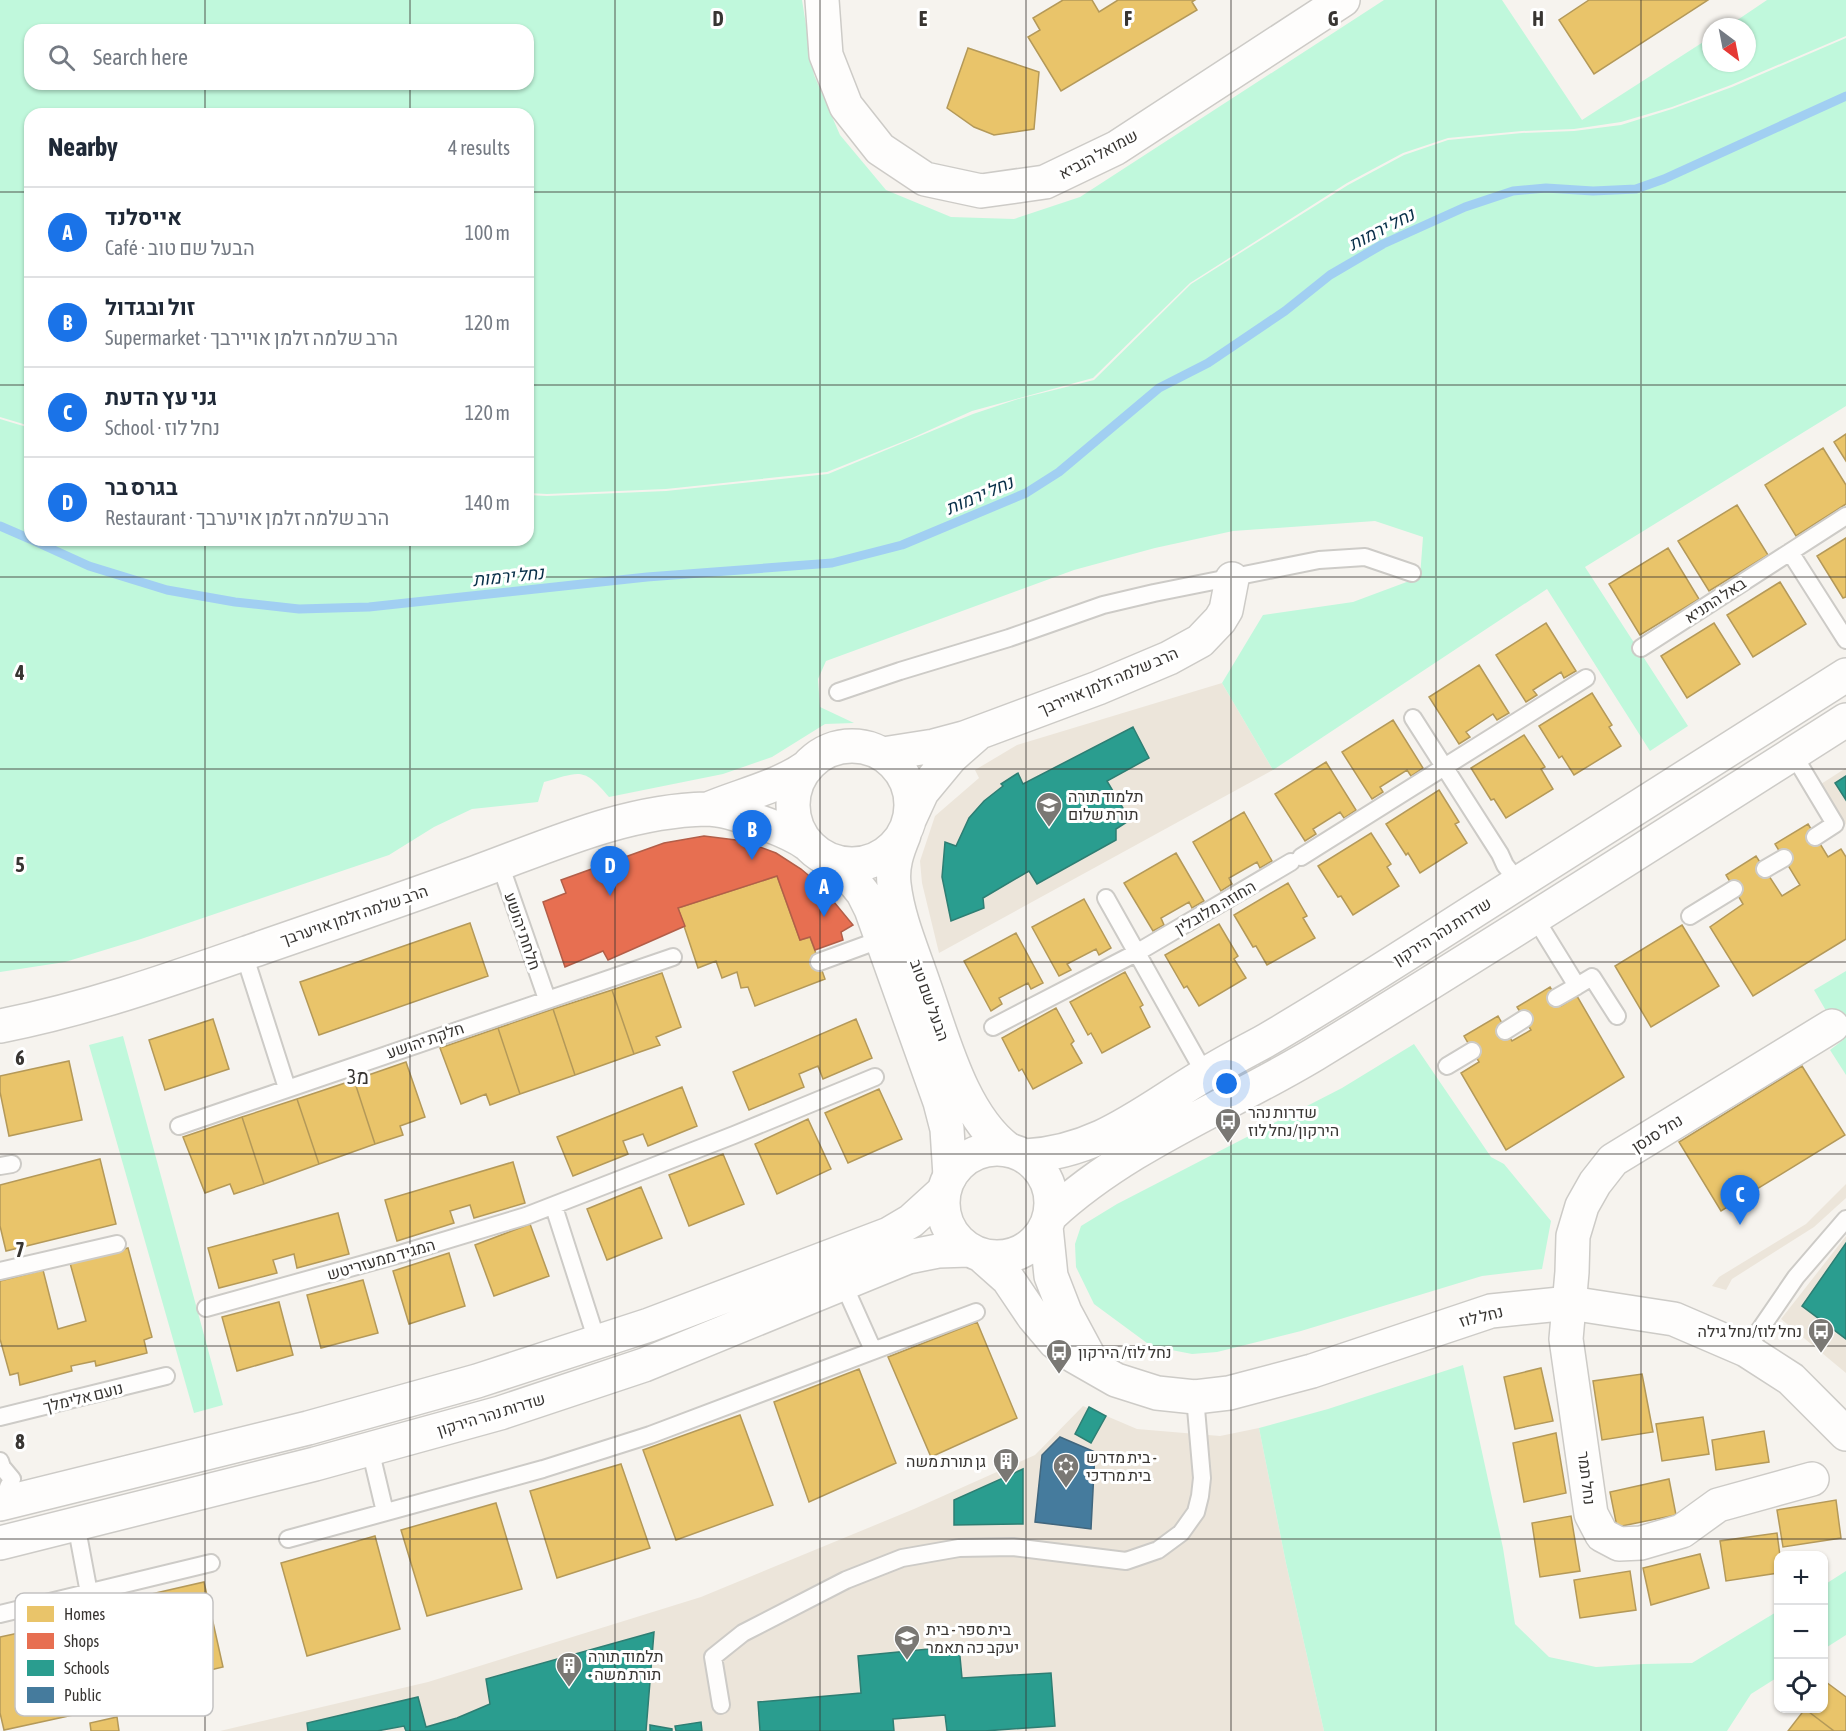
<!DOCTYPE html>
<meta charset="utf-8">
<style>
body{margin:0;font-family:"Asap Condensed",Heebo,sans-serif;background:#f6f6f7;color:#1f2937}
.controls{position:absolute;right:18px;bottom:18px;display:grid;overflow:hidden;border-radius:12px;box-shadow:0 2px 4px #0004}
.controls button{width:54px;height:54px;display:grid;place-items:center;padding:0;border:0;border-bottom:2px solid #e0e1e3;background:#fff;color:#1f2937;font:30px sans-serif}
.compass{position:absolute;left:1702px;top:18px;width:54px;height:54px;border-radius:50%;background:#fff;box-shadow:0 2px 4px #0004;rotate:148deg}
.you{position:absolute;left:1227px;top:1084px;width:21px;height:21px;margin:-15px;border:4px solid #fff;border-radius:50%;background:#1a73e8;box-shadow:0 0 0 9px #1a73e833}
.badge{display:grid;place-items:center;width:39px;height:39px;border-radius:50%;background:#1a73e8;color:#fff;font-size:20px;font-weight:700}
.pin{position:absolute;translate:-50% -50px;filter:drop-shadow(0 2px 3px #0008)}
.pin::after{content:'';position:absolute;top:32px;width:21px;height:18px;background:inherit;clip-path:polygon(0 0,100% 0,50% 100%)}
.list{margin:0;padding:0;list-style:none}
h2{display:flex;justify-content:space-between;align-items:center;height:78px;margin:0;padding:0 24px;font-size:26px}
h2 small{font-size:20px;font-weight:400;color:#747a83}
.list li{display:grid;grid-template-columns:39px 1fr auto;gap:18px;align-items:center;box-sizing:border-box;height:90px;padding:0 24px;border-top:2px solid #e0e1e3}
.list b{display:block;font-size:22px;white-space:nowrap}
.list p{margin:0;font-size:20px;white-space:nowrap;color:#747a83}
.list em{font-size:20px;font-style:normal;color:#747a83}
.icon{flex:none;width:33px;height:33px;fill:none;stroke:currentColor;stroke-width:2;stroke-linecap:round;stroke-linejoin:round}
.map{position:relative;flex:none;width:1846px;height:1731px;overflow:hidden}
.search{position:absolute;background:#fff;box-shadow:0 2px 4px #0004;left:24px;top:24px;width:510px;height:66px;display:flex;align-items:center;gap:15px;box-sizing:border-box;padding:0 21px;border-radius:18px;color:#747a83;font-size:22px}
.panel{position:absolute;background:#fff;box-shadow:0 2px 4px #0004;left:24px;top:108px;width:510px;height:438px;border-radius:18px}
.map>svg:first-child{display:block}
.built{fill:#ece5da}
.green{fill:#c0f8dc;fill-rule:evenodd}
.homes{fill:#e9c46a;stroke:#b49959;stroke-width:1.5}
.shops{fill:#e76f51;stroke:#b25e48;stroke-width:1.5}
.schools{fill:#2a9d8f;stroke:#2e7e73;stroke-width:1.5}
.public{fill:#457b9d;stroke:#41667d;stroke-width:1.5}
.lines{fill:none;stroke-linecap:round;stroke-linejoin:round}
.stream{stroke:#a1cff2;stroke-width:9}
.lane-casing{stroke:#cdcbc7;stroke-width:20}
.street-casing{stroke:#cdcbc7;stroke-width:36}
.secondary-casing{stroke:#cdcbc7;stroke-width:36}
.lane{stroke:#fefdfc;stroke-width:16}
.street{stroke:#fefdfc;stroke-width:33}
.secondary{stroke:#fefdfc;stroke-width:33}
.grid{fill:none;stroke:#383532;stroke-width:1.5;stroke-opacity:0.55}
.labels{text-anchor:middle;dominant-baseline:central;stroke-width:6;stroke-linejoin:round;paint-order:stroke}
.street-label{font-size:16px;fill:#383532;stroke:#fff}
.poi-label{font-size:16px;fill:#383532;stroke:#fff;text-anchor:start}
.water-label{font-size:18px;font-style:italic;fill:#082f48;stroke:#fff}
.quarter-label{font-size:20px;fill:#383532;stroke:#fff}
.key{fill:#fff;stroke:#c3c2c2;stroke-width:1.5}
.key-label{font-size:16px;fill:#383532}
.grid-label{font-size:20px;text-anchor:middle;font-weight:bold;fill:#383532;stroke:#fff;stroke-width:6;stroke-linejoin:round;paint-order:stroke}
</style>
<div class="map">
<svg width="1846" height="1731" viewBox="0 0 1846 1731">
<rect width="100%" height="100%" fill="#f6f3ee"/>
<path class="built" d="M1222 683 1273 770 939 953 922 883 920 861 935 816 979 778 975 770 1017 745Z
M1846 768V825L1821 784Z
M1846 1184V1198L1814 1227 1732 1279 1726 1290 1712 1286 1719 1277 1806 1224Z
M1846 1236V1373L1781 1319Z
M1083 1406 1137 1429 1220 1436 1259 1428 1286 1563 1324 1731H220L428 1682 701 1597 914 1509 1035 1455Z"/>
<path class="green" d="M0 0H802L814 75 840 135 886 190 951 217 1014 219 1080 197 1384 0H1502L1582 120 1711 37V63H1747V27H1727L1767 0H1846V36L1731 85 1672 107 1621 122 1574 129 1522 131 1448 138 1403 153 1347 183 1190 283 1093 378 972 411 912 438 827 472 666 489 547 494 528 493V114H30V426L0 417ZM30 30H528V84H30Z
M1846 38V406L1585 567 1688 726 1650 751 1547 589 1273 770 1222 683 1263 615 1353 602 1420 577 1423 537 1375 521 1233 531 1155 548 1074 570 826 661 818 679 820 707 854 723 825 724 772 757 723 774 609 797C583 766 580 772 544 782L538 802 472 809 434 827 389 855 141 939 65 962 0 972V419L30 428V540H528V495L547 496 666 491 828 474 973 414 1018 399 1094 380 1191 284 1348 185 1404 155 1448 140 1522 133 1574 131 1621 125 1672 109 1732 87Z
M1846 971V1075L1830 1050 1843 1040 1814 990Z
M123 1036 223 1405 194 1413 89 1045Z
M1414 1044 1491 1157 1504 1164 1551 1221 1542 1269 1482 1276 1301 1331 1217 1352 1192 1354 1151 1346 1094 1304 1076 1267 1075 1244 1081 1226 1117 1204 1342 1088Z
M1463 1365 1503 1548 1515 1624 1549 1657 1596 1667 1644 1664 1692 1663 1778 1611V1677L1751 1694 1727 1731H1324L1286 1563 1259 1428 1328 1409Z
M1846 1571V1635L1824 1649V1585Z"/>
<path class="homes" d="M1063 0H1092L1099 12 1118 0H1195L1192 2 1197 10 1061 91 1028 37 1040 30 1033 18Z
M1589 0H1708L1594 74 1559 20Z
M968 48 1039 72 1034 129 994 135 974 127 947 108Z
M1846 434V461L1834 442Z
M1823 448 1846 485V504L1796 536 1765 485Z
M1737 505 1768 555 1709 591 1678 541Z
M1846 538V597L1843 598 1817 556Z
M1668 548 1699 599 1640 635 1609 584Z
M1780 582 1806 624 1753 657 1727 615Z
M1546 623 1576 671 1564 678 1561 672 1533 690 1537 695 1526 702 1496 655Z
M1714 623 1740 664 1687 698 1661 656Z
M1479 665 1509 713 1497 720 1493 714 1466 732 1470 737 1459 744 1429 697Z
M1592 693 1612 725 1609 727 1621 746 1574 775 1562 756 1559 758 1539 726Z
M1393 720 1423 768 1411 776 1407 770 1380 787 1383 792 1372 799 1342 752Z
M1524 735 1545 767 1541 769 1553 789 1506 818 1494 799 1491 800 1471 768Z
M1326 762 1356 810 1344 818 1340 812 1313 829 1316 834 1305 841 1275 794Z
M1439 790 1459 822 1455 824 1467 843 1420 873 1408 853 1406 855 1386 824Z
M1244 812 1272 861 1260 868 1257 862 1229 878 1232 884 1221 891 1193 842Z
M1808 824 1828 857 1841 849 1846 857V939L1753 996 1710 927 1743 904 1726 875 1756 856 1782 896 1800 885 1775 844Z
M1371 833 1391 864 1387 867 1399 886 1353 915 1341 896 1338 897 1318 866Z
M1176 853 1204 901 1192 908 1189 902 1161 918 1164 925 1153 931 1124 883Z
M777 876 800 940 810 937 825 979 755 1006 748 987 741 988 737 972 722 978 716 961 698 968 678 908Z
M1288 883 1307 916 1303 918 1315 938 1267 965 1256 946 1253 947 1234 915Z
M1084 899 1111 948 1099 955 1096 949 1067 964 1071 970 1059 976 1032 927Z
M470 923 488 976 319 1035 300 982Z
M1219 924 1238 956 1234 959 1246 978 1199 1006 1187 986 1184 988 1165 955Z
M1682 925 1719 986 1651 1027 1615 966Z
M1016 933 1043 983 1031 989 1028 983 999 998 1002 1004 991 1011 964 961Z
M1125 972 1143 1005 1140 1007 1150 1027 1102 1053 1091 1033 1088 1035 1070 1002Z
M662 973 681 1027 656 1037 660 1045 634 1054 612 990Z
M1550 987 1561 1006 1577 996 1624 1077 1506 1150 1461 1073 1479 1062 1464 1036 1498 1016 1512 1041 1531 1030 1517 1007Z
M612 990 634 1054 575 1075 553 1009Z
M1056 1008 1074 1041 1071 1044 1082 1063 1033 1089 1022 1069 1019 1071 1002 1038Z
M553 1009 575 1075 520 1094 498 1028Z
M213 1019 229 1069 165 1090 149 1040Z
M856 1019 872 1058 823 1079 818 1066 799 1074 804 1087 749 1110 733 1072Z
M498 1028 520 1094 490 1105 486 1094 461 1104 440 1048Z
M69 1061 82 1120 9 1136 0 1092V1076Z
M406 1062 425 1117 400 1126 403 1135 375 1144 354 1080Z
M1802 1066 1845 1135 1721 1211 1679 1142Z
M354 1080 375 1144 319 1164 297 1099Z
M682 1087 697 1126 648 1146 643 1134 623 1141 628 1154 573 1176 557 1137Z
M879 1089 902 1139 848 1163 825 1113Z
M297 1099 319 1164 264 1184 242 1117Z
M242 1117 264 1184 234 1194 230 1184 205 1193 183 1137Z
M808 1119 831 1169 777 1194 755 1144Z
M723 1154 744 1204 689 1226 669 1175Z
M100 1159 116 1224 6 1251 0 1226V1185Z
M513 1162 525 1203 474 1218 470 1205 450 1211 454 1223 397 1241 385 1200Z
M641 1187 662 1238 607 1260 587 1209Z
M338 1213 349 1254 297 1268 294 1254 273 1260 277 1273 219 1288 208 1248Z
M530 1224 549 1276 494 1296 475 1245Z
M128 1248 152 1337 144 1340 147 1353 96 1366 95 1361 71 1366 72 1371 20 1385 18 1373 10 1375 0 1339V1281L43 1270 58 1329 86 1321 70 1263Z
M449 1253 465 1306 409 1324 393 1271Z
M363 1280 378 1333 321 1348 307 1295Z
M279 1302 293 1355 237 1371 222 1317Z
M977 1322 1017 1418 931 1457 888 1357Z
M1541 1368 1553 1421 1515 1429 1504 1377Z
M859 1369 896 1463 809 1502 774 1402Z
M1642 1374 1653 1432 1602 1440 1593 1381Z
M740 1415 773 1505 676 1540 643 1450Z
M1703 1417 1709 1454 1662 1461 1656 1424Z
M1764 1431 1769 1462 1716 1470 1712 1440Z
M1556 1433 1566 1493 1524 1502 1513 1443Z
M621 1464 650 1548 557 1578 530 1491Z
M1669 1479 1676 1515 1617 1527 1610 1492Z
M1836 1500 1841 1538 1783 1547 1777 1510Z
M496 1503 522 1589 427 1616 401 1530Z
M1571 1516 1580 1571 1540 1577 1532 1523Z
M1777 1533 1780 1556H1778V1573L1726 1581 1720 1541Z
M375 1536 400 1629 307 1656 281 1563Z
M1700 1554 1709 1588 1651 1605 1643 1568Z
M1630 1571 1636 1610 1580 1618 1574 1580Z
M204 1582 223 1667 123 1691 103 1605Z
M79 1620 101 1709 4 1730 0 1713V1637Z
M1826 1682 1846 1697V1731H1834L1805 1709 1824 1708V1686Z
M1805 1709 1834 1731H1788Z
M117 1717 119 1731H91L90 1723Z"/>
<path class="shops" d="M704 836 744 841 776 853 801 869 820 885 853 925 841 932 843 940 815 950 810 937 800 940 777 876 678 908 685 926 608 960 603 951 565 967 543 902 566 893 561 880 664 843Z"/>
<path class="schools" d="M1133 727 1149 758 1107 781 1130 820 1116 829V840L1037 884 1029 871 983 898 984 908 951 921 942 877 945 842 956 846 969 818 984 801 1003 786 1001 784 1018 773 1023 784Z
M1846 776V800L1835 783Z
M1846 1243V1339L1802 1306Z
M1089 1407 1106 1416 1091 1443 1075 1434Z
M1023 1469V1524L954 1525V1500Z
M654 1632 646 1731H406L404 1726 377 1731H308L307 1723 418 1697 426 1727 457 1718 490 1704 486 1679Z
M959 1646 962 1678 1051 1673 1055 1726 984 1731H947L945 1715 893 1719 894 1731H760L758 1702 861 1693 858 1656Z
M701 1722 702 1731H676L675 1726Z
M650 1725 672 1729V1731H650Z"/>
<path class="public" d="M1060 1437 1095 1452 1091 1529 1035 1522 1042 1455Z"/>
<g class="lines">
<path class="stream" d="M0 526 30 539
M32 540 89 566 167 590 235 602 299 609 369 607 647 577 832 563 902 545 1026 493 1059 472 1159 388 1208 363 1285 311 1330 275 1383 244 1465 207 1513 191 1546 188 1593 191 1636 189 1664 179 1846 96"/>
<g class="lane-casing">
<path id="lane" d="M1790 552 1846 640
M1641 648 1846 516
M838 692 900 671 1009 638 1103 605 1154 593 1319 560 1365 557 1412 573
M1413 718 1500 854 1505 865 1519 883
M1793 754 1835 824 1815 837
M1301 857 1586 678
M500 864 547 999
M1765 869 1784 858
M1106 898 1205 1074
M1690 916 1734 889
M1535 918 1577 986 1592 977 1617 1016
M244 954 287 1088
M819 962 882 939
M1556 998 1577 986
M993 1027 1138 952 1291 862
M1505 1031 1524 1019
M1447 1066 1472 1051
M179 1126 673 957
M0 1166 12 1164
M554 1207 597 1341
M0 1271 117 1244
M843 1283 873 1350
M206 1308 400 1254 526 1216 734 1135 875 1077
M1746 1350 1796 1277 1846 1219
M0 1417 166 1376
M370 1449 385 1512
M0 1461 2 1467 12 1479 8 1487 12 1501
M76 1524 89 1593
M288 1539 543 1469 650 1435 976 1312
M0 1614 211 1563
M721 1705 713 1657 743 1633 846 1580 902 1558 959 1548 1013 1547 1126 1561 1158 1550 1181 1533 1196 1512 1200 1496 1202 1478 1195 1397"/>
</g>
<g class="street-casing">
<path id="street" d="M822 0 826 55 846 106 880 149 925 179 981 191 1045 182 1116 148 1343 0
M793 805a59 59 0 1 1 118 0a59 59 0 1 1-118 0Z
M883 754 934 746 964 738 1098 688 1169 658 1200 641 1220 620 1226 610 1232 579
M708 809C741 795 779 787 808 766
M910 818 922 792 951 757 976 735
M904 835C897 852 892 866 894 884 898 919 913 952 924 985 943 1038 962 1116 1009 1150
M839 863 863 893 871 909 940 1102 947 1129 950 1176
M0 1026C87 1009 169 980 252 951 324 926 395 902 466 876 545 848 621 811 706 809 729 809 788 830 807 844
M1812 1479 1718 1505 1682 1531 1641 1543 1619 1544 1602 1535 1591 1514 1566 1339 1572 1272 1573 1236 1582 1206 1595 1183 1613 1160 1832 1026"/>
</g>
<g class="secondary-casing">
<path id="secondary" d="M943 1203a54 54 0 1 1 108 0a54 54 0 1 1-108 0Z
M1025 1156C1100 1152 1145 1110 1206 1074 1225 1062 1245 1052 1265 1041 1337 999 1407 954 1477 909 1600 832 1723 754 1846 675
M1050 1216C1126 1145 1227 1107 1315 1054 1494 945 1670 832 1846 720
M1046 1227 1051 1276 1065 1312 1094 1366
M981 1255 1008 1279 1033 1316 1055 1342 1074 1356 1116 1380 1157 1393 1195 1397 1229 1393 1312 1371 1491 1311 1570 1303 1674 1319 1746 1350 1791 1379 1846 1434
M0 1504 308 1428 477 1381 649 1325 889 1234 911 1221 944 1191
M0 1543 315 1464 500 1413 644 1365 908 1257 938 1251 969 1250"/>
</g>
<use href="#lane" class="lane"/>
<use href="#street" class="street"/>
<use href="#secondary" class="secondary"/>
</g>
<path class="grid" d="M205 0V30M410 0V30M615 0V1731M820 0V1731M1026 0V1731M1231 0V1731M1436 0V1731M1641 0V1731M205 84V114M410 84V114M0 192H30M528 192H1846M0 385H30M528 385H1846M205 540V1731M410 540V1731M0 577H1846M0 769H1846M0 962H1846M0 1154H1846M0 1346H1846M0 1539H1846"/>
<defs>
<g id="school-pin" transform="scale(1.35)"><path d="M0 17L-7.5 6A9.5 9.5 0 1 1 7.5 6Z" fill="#7a7874" stroke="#fff"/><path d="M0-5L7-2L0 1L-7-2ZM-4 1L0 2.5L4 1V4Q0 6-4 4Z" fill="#fff"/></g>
<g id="bus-pin" transform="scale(1.35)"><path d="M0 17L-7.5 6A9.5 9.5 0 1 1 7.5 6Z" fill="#7a7874" stroke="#fff"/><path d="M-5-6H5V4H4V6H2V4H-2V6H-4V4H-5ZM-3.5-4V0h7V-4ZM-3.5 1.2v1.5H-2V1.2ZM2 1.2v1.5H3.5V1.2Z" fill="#fff"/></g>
<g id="building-pin" transform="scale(1.35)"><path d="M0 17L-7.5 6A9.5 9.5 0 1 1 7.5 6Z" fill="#7a7874" stroke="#fff"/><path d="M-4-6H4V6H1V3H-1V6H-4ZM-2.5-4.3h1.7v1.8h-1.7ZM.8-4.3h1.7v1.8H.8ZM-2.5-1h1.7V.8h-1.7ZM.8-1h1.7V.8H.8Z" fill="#fff"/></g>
<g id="synagogue-pin" transform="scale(1.35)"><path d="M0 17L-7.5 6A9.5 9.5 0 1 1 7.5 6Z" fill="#7a7874" stroke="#fff"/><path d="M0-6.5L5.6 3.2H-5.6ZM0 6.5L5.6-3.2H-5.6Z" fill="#fff"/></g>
</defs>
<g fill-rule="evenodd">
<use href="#school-pin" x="1049" y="805"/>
<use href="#bus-pin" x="1228" y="1121"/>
<use href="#bus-pin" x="1821" y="1331"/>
<use href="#bus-pin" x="1059" y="1352"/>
<use href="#building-pin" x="1006" y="1461"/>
<use href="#synagogue-pin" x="1066" y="1466"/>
<use href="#school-pin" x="907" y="1638"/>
<use href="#building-pin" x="569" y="1665"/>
</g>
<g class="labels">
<g class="street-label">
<text transform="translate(1098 154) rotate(-28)">שמואל הנביא</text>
<text transform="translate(1715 600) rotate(-33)">באל התניא</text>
<text transform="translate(1108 681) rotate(-23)">הרב שלמה זלמן אויירבך</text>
<text transform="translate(1215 907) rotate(-30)">החוזה מלובלין</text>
<text transform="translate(354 915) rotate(-19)">הרב שלמה זלמן אויערבך</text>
<text transform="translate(523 931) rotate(71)">חלחת יהושע</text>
<text transform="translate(1442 931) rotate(-32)">שדרות נהר הירקון</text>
<text transform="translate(930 1000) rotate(70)">הבעל שם טוב</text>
<text transform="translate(425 1040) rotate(-19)">חלקת יהושע</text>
<text transform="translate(1657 1133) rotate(-32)">נחל סנסן</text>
<text transform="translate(381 1259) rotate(-16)">המגיד ממעזריטש</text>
<text transform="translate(1481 1316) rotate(-14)">נחל לוז</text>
<text transform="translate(83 1397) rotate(-14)">נועם אלימלך</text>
<text transform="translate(491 1414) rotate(-17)">שדרות נהר הירקון</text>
<text transform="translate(1587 1478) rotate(83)">נחל תמר</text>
</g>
<g class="poi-label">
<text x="1068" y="796">תלמוד תורה<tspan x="1068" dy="18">תורת שלום</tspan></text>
<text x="1248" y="1112">שדרות נהר<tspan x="1248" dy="18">הירקון/נחל לוז</tspan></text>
<text x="1802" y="1331" text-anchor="end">נחל לוז/נחל גילה</text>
<text x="1078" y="1352">נחל לוז/ הירקון</text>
<text x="1086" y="1457">בית מדרש -<tspan x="1086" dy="18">בית מרדכי</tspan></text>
<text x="986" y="1461" text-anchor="end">גן תורת משה</text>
<text x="926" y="1629">בית ספר - בית<tspan x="926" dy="18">יעקב כה תאמר</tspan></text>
<text x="588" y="1656">תלמוד תורה<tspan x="588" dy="18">- תורת משה</tspan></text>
</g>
<g class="water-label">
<text transform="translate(1381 229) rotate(-27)">נחל ירמות</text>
<text transform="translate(979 495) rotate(-23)">נחל ירמות</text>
<text transform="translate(508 576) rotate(-6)">נחל ירמות</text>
</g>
<g class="quarter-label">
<text x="358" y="1076">מ3</text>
</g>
</g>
<rect x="15" y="1593" width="198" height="123" rx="9" class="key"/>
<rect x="27" y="1606" width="27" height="16" fill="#e9c46a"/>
<rect x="27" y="1633" width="27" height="16" fill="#e76f51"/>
<rect x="27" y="1660" width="27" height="16" fill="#2a9d8f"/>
<rect x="27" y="1687" width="27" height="16" fill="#457b9d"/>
<g class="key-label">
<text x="64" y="1620">Homes</text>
<text x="64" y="1647">Shops</text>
<text x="64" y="1674">Schools</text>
<text x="64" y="1701">Public</text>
</g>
<g class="grid-label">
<text x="718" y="26">D</text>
<text x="923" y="26">E</text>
<text x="1128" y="26">F</text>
<text x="1333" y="26">G</text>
<text x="1538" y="26">H</text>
<text x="20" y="680">4</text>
<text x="20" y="872">5</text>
<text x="20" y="1065">6</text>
<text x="20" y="1257">7</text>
<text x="20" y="1449">8</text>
</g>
</svg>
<div class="controls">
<button>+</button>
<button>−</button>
<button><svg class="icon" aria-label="locate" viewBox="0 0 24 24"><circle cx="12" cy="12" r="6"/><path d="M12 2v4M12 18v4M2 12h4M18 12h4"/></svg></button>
</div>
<svg class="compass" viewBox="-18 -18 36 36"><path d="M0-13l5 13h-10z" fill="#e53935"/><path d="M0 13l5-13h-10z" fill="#747a83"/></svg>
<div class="you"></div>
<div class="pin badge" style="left:824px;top:917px">A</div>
<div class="pin badge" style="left:752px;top:860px">B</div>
<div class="pin badge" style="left:1740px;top:1225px">C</div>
<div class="pin badge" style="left:610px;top:896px">D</div>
<div class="search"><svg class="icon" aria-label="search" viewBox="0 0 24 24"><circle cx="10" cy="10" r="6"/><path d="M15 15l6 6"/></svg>Search here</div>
<section class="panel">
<h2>Nearby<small>4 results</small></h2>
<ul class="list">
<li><span class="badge">A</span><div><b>אייסלנד</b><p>Café · הבעל שם טוב</p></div><em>100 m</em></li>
<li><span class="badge">B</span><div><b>זול ובגדול</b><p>Supermarket · הרב שלמה זלמן אויירבך</p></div><em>120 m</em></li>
<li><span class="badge">C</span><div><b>גני עץ הדעת</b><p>School · נחל לוז</p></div><em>120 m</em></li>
<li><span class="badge">D</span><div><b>בגרס בר</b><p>Restaurant · הרב שלמה זלמן אויערבך</p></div><em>140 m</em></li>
</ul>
</section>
</div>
